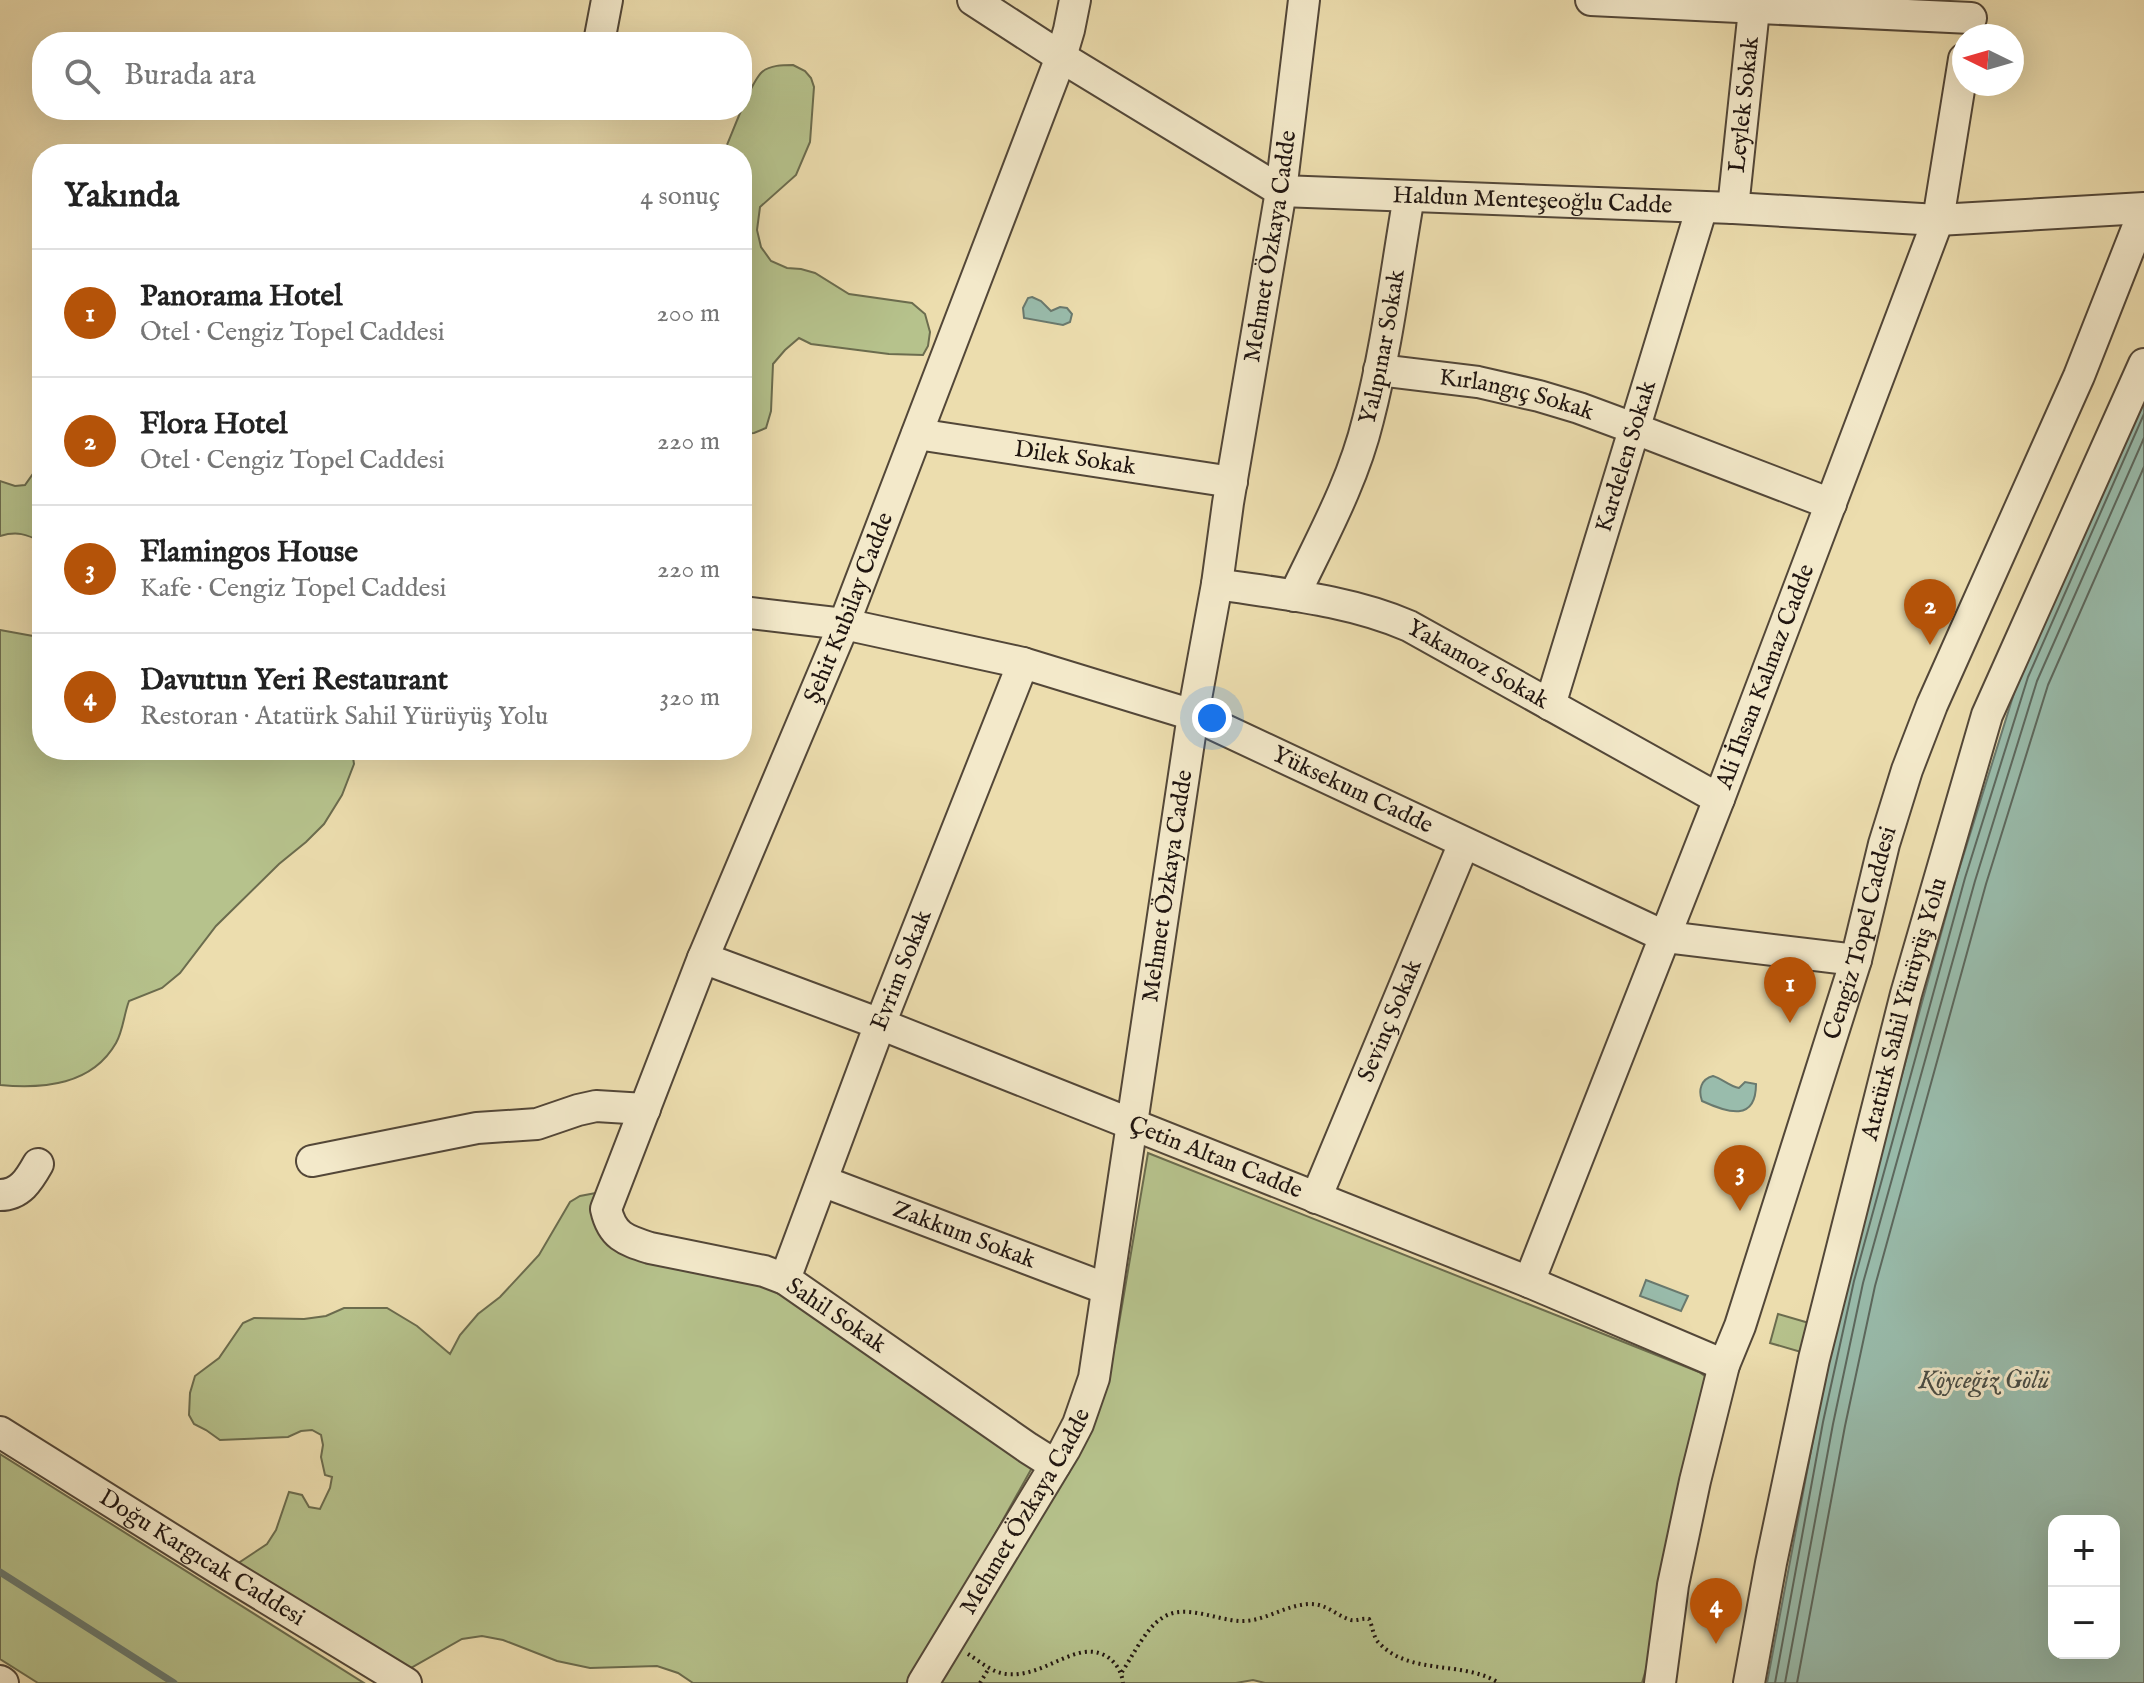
<!DOCTYPE html>
<html lang="tr">
<meta charset="utf-8">
<style>
body{margin:0;font-family:"IM FELL English",serif;background:#f2f2f2;color:#222}
.controls{position:absolute;right:24px;bottom:24px;display:grid;overflow:hidden;border-radius:16px;box-shadow:0 8px 32px #0002}
.controls button{width:72px;height:72px;display:grid;place-items:center;padding:0;border:0;border-bottom:2px solid #e0e0e0;background:#fff;color:#222;font:40px sans-serif}
.compass{position:absolute;left:1952px;top:24px;width:72px;height:72px;border-radius:50%;background:#fff;box-shadow:0 8px 32px #0002;rotate:275deg}
.you{position:absolute;left:1212px;top:718px;width:28px;height:28px;margin:-20px;border:6px solid #fff;border-radius:50%;background:#1a73e8;box-shadow:0 0 0 12px #1a73e833}
.badge{display:grid;place-items:center;width:52px;height:52px;border-radius:50%;background:#b45309;color:#fff;font-size:26px;font-weight:700}
.pin{position:absolute;translate:-50% -66px;filter:drop-shadow(0 2px 4px #0008)}
.pin::after{content:'';position:absolute;top:42px;width:28px;height:24px;background:inherit;clip-path:polygon(0 0,100% 0,50% 100%)}
.list{margin:0;padding:0;list-style:none}
h2{display:flex;justify-content:space-between;align-items:center;height:104px;margin:0;padding:0 32px;font-size:34px}
h2 small{font-size:26px;font-weight:400;color:#767676}
.list li{display:grid;grid-template-columns:52px 1fr auto;gap:24px;align-items:center;box-sizing:border-box;height:128px;padding:0 32px;border-top:2px solid #e0e0e0}
.list b{display:block;font-size:30px;white-space:nowrap}
.list p{margin:0;font-size:26px;white-space:nowrap;color:#767676}
.list em{font-size:26px;font-style:normal;color:#767676}
.icon{flex:none;width:44px;height:44px;fill:none;stroke:currentColor;stroke-width:2;stroke-linecap:round;stroke-linejoin:round}
.map{position:relative;flex:none;width:2144px;height:1683px;overflow:hidden}
.search{position:absolute;background:#fff;box-shadow:0 8px 32px #0002;left:32px;top:32px;width:720px;height:88px;display:flex;align-items:center;gap:20px;box-sizing:border-box;padding:0 28px;border-radius:32px;color:#767676;font-size:30px}
.panel{position:absolute;background:#fff;box-shadow:0 8px 32px #0002;left:32px;top:144px;width:720px;height:616px;border-radius:32px}
.map>svg:first-child{display:block}
.green{fill:#b6c28c;stroke:#6b6c4e;stroke-width:2}
.water{fill:#99bcac;stroke:#69796e;stroke-width:2;fill-rule:evenodd}
.lines{fill:none;stroke-linecap:round;stroke-linejoin:round}
.shore{stroke:#5c685e;stroke-width:2}
.stream{stroke:#69796e;stroke-width:7}
.minor-casing{stroke:#534738;stroke-width:34}
.path{stroke:#201510;stroke-width:4;stroke-dasharray:2 4;stroke-linecap:butt}
.minor{stroke:#f3e9ca;stroke-width:30}
.labels{text-anchor:middle;dominant-baseline:central;stroke-width:6;stroke-linejoin:round;paint-order:stroke}
.street-label{font-size:24px;fill:#201510;stroke:#f3e9ca}
.water-label{font-size:26px;font-style:italic;fill:#4a4f47;stroke:#f3e9ca}
</style>
<div class="map">
<svg width="2144" height="1683" viewBox="0 0 2144 1683">
<rect width="100%" height="100%" fill="#ecddae"/>
<filter id="stains"><feTurbulence type="fractalNoise" baseFrequency=".0025" numOctaves="4"/><feColorMatrix values="0 0 0 0 .2 0 0 0 0 .09 0 0 0 0 .02 0 0 0 .5 -.17"/></filter>
<radialGradient id="worn" r=".72"><stop offset=".6" stop-color="#630" stop-opacity="0"/><stop offset="1" stop-color="#630" stop-opacity=".3"/></radialGradient>
<path class="green" d="M793 65 805 71 811 78 814 87 810 142 796 175 760 207 757 230 761 247 771 261 787 268 801 269 815 273 849 294 912 303 925 314 930 332 928 346 923 355 889 354 811 344 799 338 785 350 773 364 771 411 766 428 754 433 742 434V154H723C731 137 750 83 762 72 770 65 783 65 793 65Z
M42 461V542C26 534 17 531 0 536V481L15 486 25 485Z
M0 630 33 636 42 641V750H352L354 764 342 795 324 824 306 842 279 864 216 926 180 973 162 988 129 1001C124 1014 123 1031 116 1043 92 1085 44 1089 0 1085Z
M1148 1153 1699 1372 1718 1385 1673 1577 1642 1683H1265L1253 1680 1236 1683H940L1102 1392 1116 1341Z
M601 1192 599 1223 760 1280 1033 1466 912 1683H693L678 1673 657 1666 590 1668 557 1661 503 1640 482 1636 462 1639 409 1669 237 1564 267 1544 276 1530 289 1492 302 1495 309 1507 320 1509 330 1488 332 1477 325 1475 321 1457 323 1445 321 1435 312 1430 301 1431 288 1437 220 1440 206 1430 194 1424 189 1415 190 1393 195 1376 219 1358 243 1323 254 1318 304 1319 326 1316 344 1308H387L417 1326 450 1354 460 1335 478 1314 500 1297 539 1255 570 1202 580 1196Z
M1778 1314 1809 1323 1801 1352 1770 1343Z
M0 1454 364 1683H38L0 1659Z"/>
<path class="water" d="M1032 297 1041 301 1051 311 1060 307 1067 308 1072 314 1070 322 1063 325 1024 318 1023 308 1028 298Z
M2144 394V1683H1767L1830 1350 1865 1208 1957 876 2020 674ZM2054 1521H2114V1653H2054Z
M1713 1076C1723 1079 1729 1086 1739 1088L1745 1082 1756 1084C1756 1122 1728 1113 1702 1101 1698 1090 1701 1079 1713 1076Z
M1646 1280 1688 1296 1681 1311 1640 1296Z"/>
<g class="lines">
<path class="shore" d="M1775 1683 1823 1422 1854 1281 1965 878 2028 677 2144 414
M1785 1683 1833 1424 1863 1283 1975 881 2037 681 2144 438
M1797 1683 1845 1426 1875 1286 1986 884 2048 685 2144 467"/>
<path class="stream" d="M0 1572 174 1683"/>
<g class="minor-casing">
<g id="minor">
<path id="s1" d="M973 0 1061 57 1281 191 1733 208 1938 220 2144 208"/>
<path d="M1591 0 1971 18"/>
<path d="M599 42 607 0"/>
<path id="s2" d="M1733 208 1755 0"/>
<path id="s3" d="M1379 370 1478 382 1539 396 1579 408 1633 428 1831 504"/>
<path id="s4" d="M917 434 1232 482"/>
<path id="s5" d="M1217 584C1281 594 1349 600 1409 626L1719 799"/>
<path id="s6" d="M1294 596C1321 539 1353 482 1368 420 1387 347 1396 271 1409 196"/>
<path id="s7" d="M742 612 844 624 1023 663 1193 715 1666 937 1856 960"/>
<path id="s8" d="M1550 705 1702 207"/>
<path id="s9" d="M703 958 880 1024 1529 1282 1724 1365"/>
<path d="M312 1161 477 1128 537 1124 578 1110 596 1106 645 1109"/>
<path id="s10" d="M822 1181 1107 1289"/>
<path d="M0 1195C20 1195 29 1180 38 1164"/>
<path id="s11" d="M1316 1198 1464 843"/>
<path id="s12" d="M785 1279 880 1024 1023 663"/>
<path id="s13" d="M1529 1282 1719 799 1938 220 1964 59"/>
<path id="s14" d="M0 1432 219 1569 406 1683"/>
<path id="s15" d="M1055 1465 1028 1448 785 1279 764 1271 650 1248C625 1240 612 1236 606 1209L703 958 844 624 1061 57 1069 30 1075 0"/>
<path d="M0 1681 3 1683"/>
<path id="s16" d="M923 1683 1065 1449 1078 1424 1094 1378 1193 715 1217 584 1228 503 1281 191 1304 0"/>
<path id="s17" d="M1660 1683 1673 1585 1695 1481 1724 1365 1740 1326 1856 960 1884 844 1907 770 1932 705 2079 376 2144 211"/>
<path id="s18" d="M1749 1683 1771 1563 1814 1359 1906 994 1987 715 2144 364"/>
</g>
</g>
<path class="path" d="M968 1654C979 1661 993 1673 1006 1674 1036 1677 1057 1657 1084 1652 1105 1649 1121 1664 1123 1683
M1122 1672C1132 1657 1146 1628 1162 1618 1184 1603 1216 1620 1240 1621 1265 1622 1286 1604 1311 1604 1327 1604 1337 1616 1351 1620 1357 1621 1362 1618 1369 1619 1373 1627 1373 1637 1379 1643 1410 1676 1463 1660 1499 1683
M980 1683 989 1668"/>
<use href="#minor" class="minor"/>
</g>
<g class="labels">
<g class="street-label">
<text stroke="none"><textPath href="#s2" startOffset="104">Leylek Sokak</textPath></text>
<text stroke="none"><textPath href="#s1" startOffset="614">Haldun Menteşeoğlu Cadde</textPath></text>
<text stroke="none"><textPath href="#s16" startOffset="1496">Mehmet Özkaya Cadde</textPath></text>
<text stroke="none"><textPath href="#s6" startOffset="266">Yalıpınar Sokak</textPath></text>
<text stroke="none"><textPath href="#s3" startOffset="140">Kırlangıç Sokak</textPath></text>
<text stroke="none"><textPath href="#s8" startOffset="260">Kardelen Sokak</textPath></text>
<text stroke="none"><textPath href="#s4" startOffset="160">Dilek Sokak</textPath></text>
<text stroke="none"><textPath href="#s15" startOffset="1178">Şehit Kubilay Cadde</textPath></text>
<text stroke="none"><textPath href="#s5" startOffset="276">Yakamoz Sokak</textPath></text>
<text stroke="none"><textPath href="#s13" startOffset="650">Ali İhsan Kalmaz Cadde</textPath></text>
<text stroke="none"><textPath href="#s7" startOffset="640">Yüksekum Cadde</textPath></text>
<text stroke="none"><textPath href="#s16" startOffset="848">Mehmet Özkaya Cadde</textPath></text>
<text stroke="none"><textPath href="#s17" startOffset="778">Cengiz Topel Caddesi</textPath></text>
<text stroke="none"><textPath href="#s12" startOffset="330">Evrim Sokak</textPath></text>
<text stroke="none"><textPath href="#s18" startOffset="692">Atatürk Sahil Yürüyüş Yolu</textPath></text>
<text stroke="none"><textPath href="#s11" startOffset="192">Sevinç Sokak</textPath></text>
<text stroke="none"><textPath href="#s9" startOffset="550">Çetin Altan Cadde</textPath></text>
<text stroke="none"><textPath href="#s10" startOffset="152">Zakkum Sokak</textPath></text>
<text transform="translate(836 1316) rotate(34)">Sahil Sokak</text>
<text stroke="none"><textPath href="#s16" startOffset="200">Mehmet Özkaya Cadde</textPath></text>
<text stroke="none"><textPath href="#s14" startOffset="238">Doğu Kargıcak Caddesi</textPath></text>
</g>
<g class="water-label">
<text x="1984" y="1380">Köyceğiz Gölü</text>
</g>
</g>
<rect width="100%" height="100%" filter="url(#stains)"/>
<rect width="100%" height="100%" fill="url(#worn)"/>
</svg>
<div class="controls">
<button>+</button>
<button>−</button>
</div>
<svg class="compass" viewBox="-18 -18 36 36"><path d="M0-13l5 13h-10z" fill="#e53935"/><path d="M0 13l5-13h-10z" fill="#767676"/></svg>
<div class="you"></div>
<div class="pin badge" style="left:1790px;top:1023px">1</div>
<div class="pin badge" style="left:1930px;top:645px">2</div>
<div class="pin badge" style="left:1740px;top:1211px">3</div>
<div class="pin badge" style="left:1716px;top:1644px">4</div>
<div class="search"><svg class="icon" aria-label="search" viewBox="0 0 24 24"><circle cx="10" cy="10" r="6"/><path d="M15 15l6 6"/></svg>Burada ara</div>
<section class="panel">
<h2>Yakında<small>4 sonuç</small></h2>
<ul class="list">
<li><span class="badge">1</span><div><b>Panorama Hotel</b><p>Otel · Cengiz Topel Caddesi</p></div><em>200 m</em></li>
<li><span class="badge">2</span><div><b>Flora Hotel</b><p>Otel · Cengiz Topel Caddesi</p></div><em>220 m</em></li>
<li><span class="badge">3</span><div><b>Flamingos House</b><p>Kafe · Cengiz Topel Caddesi</p></div><em>220 m</em></li>
<li><span class="badge">4</span><div><b>Davutun Yeri Restaurant</b><p>Restoran · Atatürk Sahil Yürüyüş Yolu</p></div><em>320 m</em></li>
</ul>
</section>
</div>
